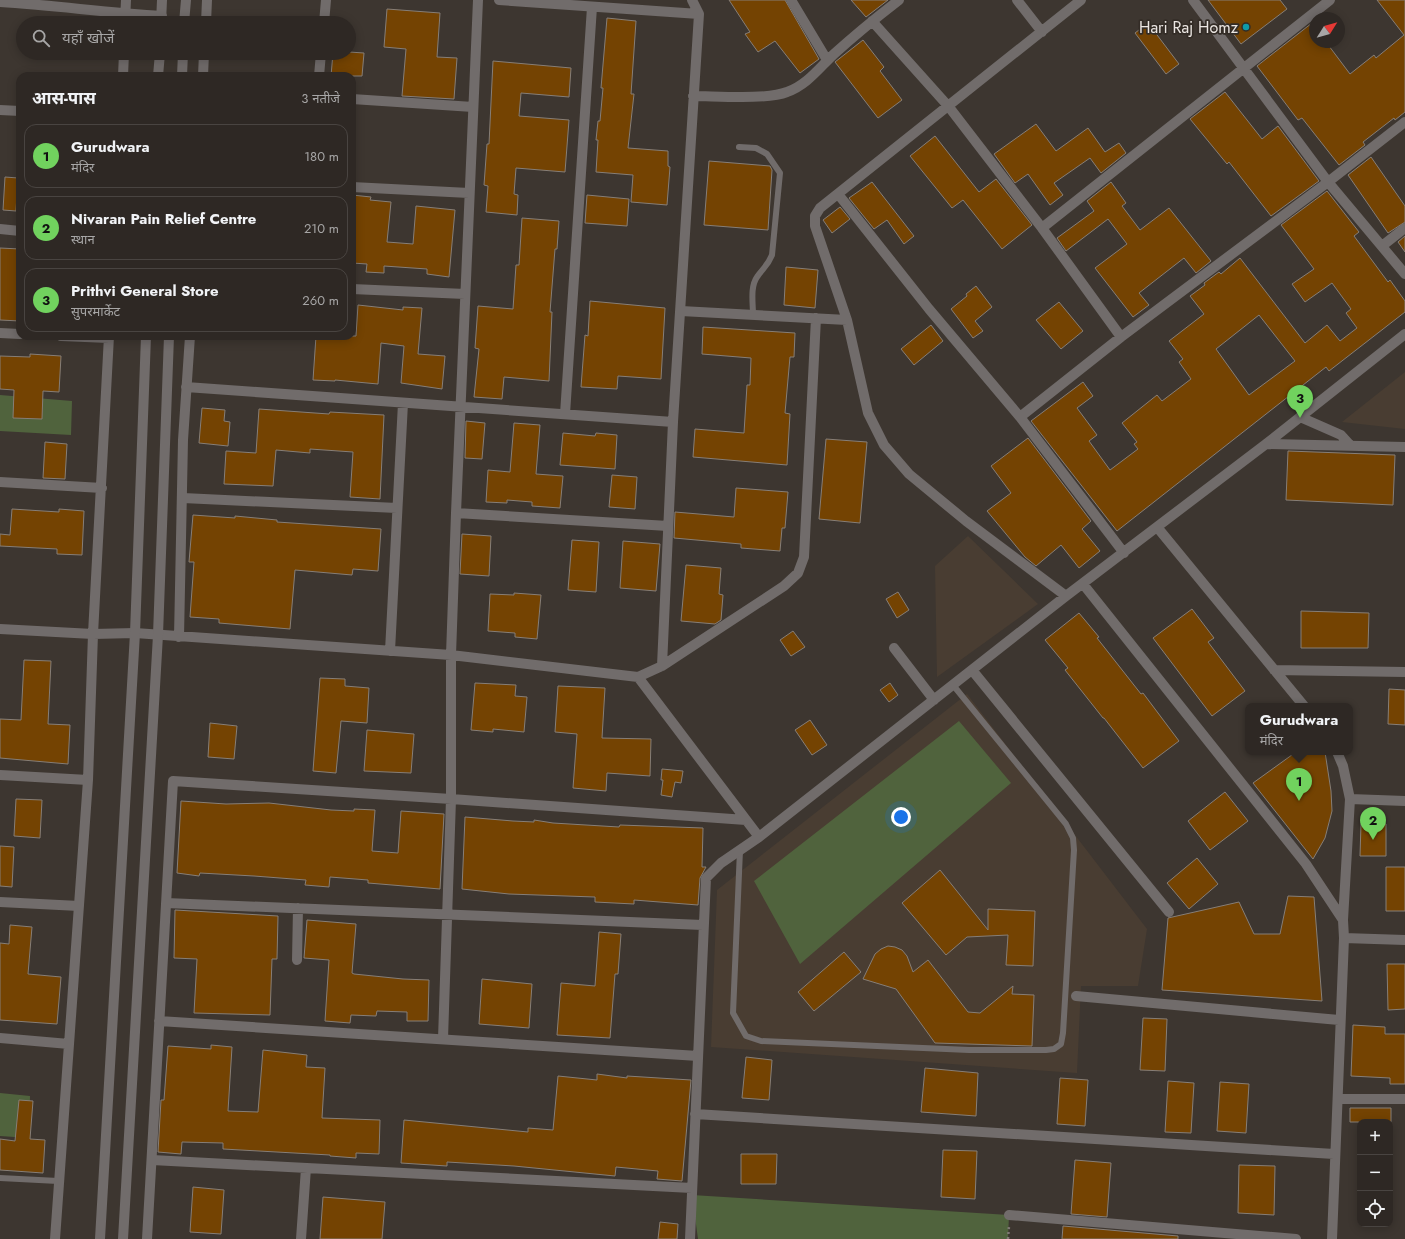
<!DOCTYPE html>
<html lang="hi">
<meta charset="utf-8">
<style>
body{margin:0;font-family:Jost,"Noto Sans Devanagari",sans-serif;background:#3a3431;color:#f1f3f6}
.controls{position:absolute;right:12px;bottom:12px;display:grid;overflow:hidden;border-radius:8px;box-shadow:0 2px 10px #0003}
.controls button{width:36px;height:36px;display:grid;place-items:center;padding:0;border:0;border-bottom:1px solid #494441;background:#2e2824;color:#f1f3f6;font:20px sans-serif}
.compass{position:absolute;left:1309px;top:12px;width:36px;height:36px;border-radius:50%;background:#2e2824;box-shadow:0 2px 10px #0003;rotate:53deg}
.you{position:absolute;left:901px;top:817px;width:14px;height:14px;margin:-10px;border:3px solid #fff;border-radius:50%;background:#1a73e8;box-shadow:0 0 0 6px #1a73e833}
.badge{display:grid;place-items:center;width:26px;height:26px;border-radius:50%;background:#71d25e;color:#111;font-size:13px;font-weight:700}
.pin{position:absolute;translate:-50% -33px;filter:drop-shadow(0 1px 2px #0008)}
.pin::after{content:'';position:absolute;top:21px;width:14px;height:12px;background:inherit;clip-path:polygon(0 0,100% 0,50% 100%)}
.popup{position:absolute;left:1245px;top:703px;width:108px;height:52px;box-sizing:border-box;display:grid;place-content:center;border-radius:8px;background:#2e2824;filter:drop-shadow(0 1px 3px #0005);font-size:13px;white-space:nowrap;color:#a7a6a6}
.popup b{font-size:15px;color:#f1f3f6}
.popup::after{content:'';position:absolute;left:50%;top:100%;margin-left:-8px;border:8px solid transparent;border-top-color:#2e2824}
.list{margin:0;padding:0;list-style:none}
h2{display:flex;justify-content:space-between;align-items:center;height:52px;margin:0;padding:0 16px;font-size:17px}
h2 small{font-size:13px;font-weight:400;color:#a7a6a6}
.list li{display:grid;grid-template-columns:26px 1fr auto;gap:12px;align-items:center;box-sizing:border-box;height:64px;margin:0 8px 8px;padding:0 8px;border:1px solid #494441;border-radius:12px}
.list b{display:block;font-size:15px;white-space:nowrap}
.list p{margin:0;font-size:13px;white-space:nowrap;color:#a7a6a6}
.list em{font-size:13px;font-style:normal;color:#a7a6a6}
.icon{flex:none;width:22px;height:22px;fill:none;stroke:currentColor;stroke-width:2;stroke-linecap:round;stroke-linejoin:round}
.map{position:relative;flex:none;width:1405px;height:1239px;overflow:hidden}
.search{position:absolute;background:#2e2824;box-shadow:0 2px 10px #0003;left:16px;top:16px;width:340px;height:44px;display:flex;align-items:center;gap:10px;box-sizing:border-box;padding:0 14px;border-radius:22px;color:#a7a6a6;font-size:15px}
.panel{position:absolute;background:#2e2824;box-shadow:0 2px 10px #0003;left:16px;top:72px;width:340px;height:268px;border-radius:12px}
.map>svg:first-child{display:block}
.built{fill:#493d32}
.green{fill:#50633d}
.building{fill:#744302;stroke:#867e77;fill-rule:evenodd}
.lines{fill:none;stroke-linecap:round;stroke-linejoin:round}
.path{stroke:#807a75;stroke-width:2.5;stroke-dasharray:2 3;stroke-linecap:butt}
.service{stroke:#716c6b;stroke-width:6}
.minor{stroke:#716c6b;stroke-width:10}
.tertiary{stroke:#716c6b;stroke-width:10}
.culture-dot{fill:#0f9aa8;stroke:#332c26;stroke-width:1.5}
.labels{text-anchor:middle;dominant-baseline:central;stroke-width:3.5;stroke-linejoin:round;paint-order:stroke}
.poi-label{font-size:16px;fill:#ebe6e2;stroke:#332c26;text-anchor:end}
</style>
<div class="map">
<svg width="1405" height="1239" viewBox="0 0 1405 1239">
<rect width="100%" height="100%" fill="#3d3630"/>
<path class="built" d="M1405 372V429L1342 422Z
M968 536 1038 604 937 677 935 566Z
M967 694 1147 929 1138 986H1081L1077 1073 711 1047 717 890Z"/>
<path class="green" d="M0 395 72 401 71 435 0 431Z
M959 721 1011 783 800 964 754 881Z
M0 1093 30 1096 29 1138 0 1136Z
M692 1195 1009 1215 1008 1239H698Z"/>
<path class="building" d="M729 0H785L819 59 800 73 775 41 758 52 745 34 750 32Z
M851 0H888L866 17Z
M1208 0H1280L1287 9 1241 44Z
M1377 0H1405V112L1395 120 1394 118 1363 142 1365 145 1339 165 1302 118 1298 120 1257 66 1312 23 1315 27V42H1326L1350 74 1374 55 1376 58 1404 35Z
M387 9 440 13 437 57 457 58 454 99 402 96 406 49 384 47Z
M607 18 636 21 631 94H634L628 148 668 151V166L670 167 667 205 631 202 633 175 596 172 598 140H596L598 121H600L603 88H601Z
M1148 23 1179 64 1166 74 1135 33Z
M863 40 884 67 880 71 902 100 878 118 835 62Z
M349 52 364 53 362 76H331L333 53Z
M493 61 571 68 569 97 521 93 519 116 569 120 565 172 516 168 514 194 518 195 517 215 486 212 488 186 484 185 487 144H489Z
M1225 92 1262 139 1278 126 1319 181 1271 216 1229 162 1227 164 1190 119Z
M1036 124 1056 151 1088 128 1105 152 1119 143 1126 153 1101 173 1090 158 1054 183 1063 195 1050 205 1028 174 1015 183 994 154Z
M935 136 979 192 996 179 1032 225 1002 249 963 200 952 208 910 156Z
M1371 157 1405 206V222L1388 233 1348 175Z
M709 161 770 166 772 170 768 230 704 225Z
M5 177 18 178 16 211 3 210Z
M872 182 914 236 904 244 887 220 874 229 849 198Z
M1111 182 1126 203 1122 206 1140 230 1169 208 1211 261 1196 273 1184 258 1139 293 1149 305 1133 317 1095 268 1127 244 1108 219 1066 251 1057 238 1094 211 1087 201Z
M1327 191 1359 232 1354 236 1388 282 1390 280 1405 301V312L1329 371 1326 367 1117 531 1031 421 1083 382 1093 396 1077 408 1097 435 1089 441 1110 470 1138 449 1134 444 1137 442 1122 423 1157 395 1162 401 1191 379 1179 362 1183 359 1169 341 1204 314 1190 296 1205 285 1204 283 1219 272 1221 274 1240 258 1305 343 1327 325 1340 341 1357 328 1346 313 1351 309 1332 283 1305 302 1292 284 1314 269 1281 225ZM1259 315 1295 361 1249 395 1216 349Z
M352 195 371 197 370 200 391 202 387 242 413 244 416 206 455 210 449 277 427 274V269L384 266V273L366 272 367 264 352 263Z
M587 195 629 199 627 226 585 223Z
M840 207 850 219 832 233 823 220Z
M522 218 559 221 557 249H555L550 312H552L549 381 504 377 502 399 474 397 479 349 475 348 478 306 513 309 516 265H519Z
M1405 236V252L1398 242Z
M0 248 20 249V321L0 320Z
M786 267 818 270 815 308 784 305Z
M976 286 992 307 975 321 983 331 973 338 951 309 967 296 966 294Z
M590 301 665 308 661 379 618 376 617 389 581 387 585 335 588 336Z
M1059 302 1083 331 1061 349 1036 320Z
M358 305 403 310V307L422 308 418 354 445 356 442 389 401 383 404 346 381 343 378 384 335 380V381L313 380 316 336H356Z
M931 325 943 341 914 365 901 349Z
M703 327 795 333 794 357H790L785 413 790 414 787 465 693 457 695 429 744 433 747 385H750L751 358 702 354Z
M30 354 61 356 59 392 43 391 42 419 13 418 14 390 0 389V356L30 357Z
M202 408 225 410 224 421 230 422 228 446 199 443Z
M259 409 329 414 330 412 384 415 380 499 350 497 353 452 310 449V453L276 450 273 486 224 484 226 451 256 453Z
M466 421 485 423 482 459 465 458Z
M514 423 540 425 536 474 563 476 560 508 532 506V502L507 500V503L486 502 488 470 510 472Z
M563 433 595 436 596 433 617 435 615 469 560 465Z
M1028 438 1091 521 1082 529 1100 551 1079 568 1061 545 1036 566 1025 557 987 511 1011 493 991 466Z
M826 439 867 442 860 523 819 519Z
M45 442 67 444 65 479 43 478Z
M1288 451 1395 455 1393 505 1286 500Z
M612 475 637 477 635 509 609 507Z
M736 488 788 492 785 528H782L780 551 741 548V544L674 538 675 512 734 517Z
M12 509 59 512V509L84 511 82 555 57 554V549L0 546V534L10 535Z
M193 515 235 518V516L277 520V522L381 529 378 571 353 569 352 575 295 570 290 629 219 623V619L190 617 194 562H189Z
M462 534 491 536 489 576 460 574Z
M572 540 599 542 596 592 568 590Z
M623 541 660 544 656 591 620 588Z
M686 565 721 568 719 594 723 595 721 620 715 624 681 621Z
M898 592 909 610 897 618 886 599Z
M514 593 541 595 537 639 515 637V633L488 631 490 594 514 595Z
M1192 609 1214 638 1208 642 1245 691 1212 716 1153 638Z
M1301 611 1369 613 1368 648H1301Z
M1079 613 1099 637 1097 638 1141 694 1143 693 1179 741 1143 768 1104 718H1103L1065 670 1068 668 1045 640Z
M793 631 805 647 791 656 780 640Z
M24 660 51 661 48 724 70 725 68 764 0 758V719L21 720Z
M320 678 345 679V686L369 688 367 723 341 721 336 773 313 771Z
M475 683 516 685 515 696 527 697 524 732 493 729V732L471 730Z
M890 683 898 695 889 702 880 690Z
M558 686 605 688 602 738 651 739 650 776 607 773 606 791 573 788 577 734 555 732Z
M1389 689 1405 690V725L1388 724Z
M810 720 827 745 812 755 795 730Z
M210 723 237 726 234 759 208 757Z
M367 730 414 734 411 773 364 771Z
M1296 752H1325L1331 791 1332 811 1325 838 1313 859 1253 783Z
M662 769 683 771 681 783 675 782 672 797 661 795 663 780H661Z
M1225 792 1248 821 1210 850 1188 821Z
M16 799 42 800 40 838 14 836Z
M181 801 226 804 269 803 331 810 354 811V809L375 810 372 851 398 853 401 811 444 814 440 889 368 883V880L330 877 329 887 305 885 306 880 254 876 200 873 199 876 177 873Z
M465 817 513 821 534 822V820L553 823 619 827 620 825 703 828 702 867H706L700 878 698 905 634 900V904L595 902V897L509 894 462 889Z
M1361 824H1386V856H1360Z
M0 846 14 847 12 887 0 886Z
M1197 858 1218 884 1189 909 1167 883Z
M1386 867H1405V911H1386Z
M940 870 988 930V909L1035 911 1033 966 1006 965 1008 935 967 937 946 955 902 903Z
M1288 896 1314 897 1322 1001 1162 990 1168 918 1239 902 1254 934H1280Z
M175 910 278 916 277 959H272L270 1015 194 1013 197 959 174 958Z
M307 920 356 924 352 973 354 974 403 979 429 980 428 1021H407V1012L377 1011 376 1016 351 1015 350 1023 325 1021 329 960 304 958Z
M10 925 32 927 28 974 61 977 57 1024 0 1020V943L9 944Z
M599 932 621 934 618 974H615L610 1038 557 1035 561 983 595 986Z
M888 946 895 947 902 950 907 956 913 972 928 960 968 1012 980 1013 1013 986 1012 994 1034 995 1032 1046 935 1043 896 989 863 979 875 954 881 949Z
M844 952 861 972 814 1011 798 992Z
M1387 964H1405V1009L1388 1010Z
M482 979 532 984 529 1028 479 1024Z
M1143 1018 1167 1019 1165 1071 1140 1070Z
M1353 1025 1385 1027V1034H1405V1084H1390V1078L1351 1076Z
M211 1045 232 1047 228 1111 258 1112 263 1050 307 1055 306 1067 325 1068 322 1118 380 1120 379 1154 356 1153V1158L330 1156V1155L223 1149V1143L182 1142 181 1154 158 1152 161 1100H164L168 1046 211 1049Z
M746 1057 772 1060 769 1100 742 1098Z
M925 1068 978 1073 976 1116 921 1112Z
M597 1074 627 1078V1076L691 1080 682 1181 657 1179 658 1171 616 1167 615 1176 514 1166 447 1162V1166L401 1163 404 1120 528 1132V1128L553 1130 558 1076 597 1080Z
M1060 1078 1088 1080 1085 1126 1057 1124Z
M1168 1081 1194 1083 1191 1133 1165 1132Z
M1220 1082 1249 1084 1246 1133 1217 1131Z
M19 1100 33 1101 30 1139 45 1140 43 1173 0 1170V1139L15 1141Z
M1350 1108H1391V1122H1350Z
M943 1150 977 1151 975 1199 941 1197Z
M741 1154H777L776 1184H741Z
M1075 1160 1111 1163 1107 1217 1071 1214Z
M1239 1165 1275 1166 1274 1215 1238 1213Z
M193 1187 224 1190 221 1234 190 1232Z
M323 1197 385 1202 382 1239H320Z
M660 1222 678 1224 677 1239H658Z
M1063 1226 1178 1236V1239H1062Z"/>
<g class="lines">
<path class="path" d="M1008 1239 1009 1226"/>
<path class="service" d="M739 147 756 148 767 154 780 173 772 255C767 267 763 268 757 277 750 287 753 303 753 315
M740 850 733 1013 746 1036 761 1041 969 1050H1046L1054 1049 1061 1044 1063 1033 1074 850 1073 838 1066 824 953 685
M0 1178 58 1181"/>
<path class="minor" d="M499 0 699 14
M791 0 827 60
M1017 0 1042 32
M1193 0 1328 182 1405 274
M0 2C54 5 107 13 162 16
M872 21 949 107 1042 228 1121 337
M125 23 126 0
M206 23 207 0
M324 23 326 0
M123 76 124 53
M203 76 204 53
M319 76 321 53
M693 96C716 96 767 100 787 92 807 85 819 68 834 54 855 35 877 17 899 0
M352 99 473 107
M0 110 20 111
M352 187 469 193
M838 194 929 309 1020 417 1124 553
M1042 228 1330 0
M0 229 20 231
M1382 246 1405 228
M352 289 465 294
M681 311 847 320
M0 333 20 334
M61 336 109 338
M186 387 673 422
M565 414 592 7
M1020 417 1121 337 1328 182 1405 122
M1300 417 1341 435 1351 446
M1266 444 1405 447
M0 482 102 488
M183 498 397 508
M456 513 668 526
M1157 527 1304 706
M1083 584 1306 864 1343 920
M1066 596 966 521 909 474 884 445 868 413 847 320 815 226V216L820 208 1081 0
M0 629 93 634 135 633 451 655 638 677 759 837
M179 637 183 440 190 336
M894 648 934 700
M390 651 403 403
M662 666 673 422 699 14 692 0
M972 670 1169 912
M1274 670 1405 672
M638 677 662 666 784 586 798 573 804 557 816 318
M0 775 88 780
M1350 799 1405 801
M0 902 79 906
M166 903 703 925
M1344 938 1405 940
M297 960 298 908
M1076 996 1339 1020
M159 1021 698 1056
M0 1038 69 1044
M443 1039 451 799V655L456 513 478 0
M1338 1099H1405
M695 1114 1334 1154
M152 1160 692 1188
M1009 1215 1296 1239
M55 1239 88 780 93 634 109 336
M147 1239 173 781 451 799 746 820
M301 1239 306 1168
M690 1239 706 878 721 863 759 837 1066 596 1266 444 1405 334
M1332 1239 1344 938 1343 920 1350 799 1343 766 1337 752"/>
<path class="tertiary" d="M161 23 162 0
M184 23 186 0
M158 76 160 53
M182 76 183 53
M100 1239 135 633 146 336
M123 1239 158 635 169 336"/>
</g>
<circle class="culture-dot" cx="1246" cy="27" r="4"/>
<g class="labels">
<g class="poi-label">
<text x="1238" y="27">Hari Raj Homz</text>
</g>
</g>
</svg>
<div class="controls">
<button>+</button>
<button>−</button>
<button><svg class="icon" aria-label="locate" viewBox="0 0 24 24"><circle cx="12" cy="12" r="6"/><path d="M12 2v4M12 18v4M2 12h4M18 12h4"/></svg></button>
</div>
<svg class="compass" viewBox="-18 -18 36 36"><path d="M0-13l5 13h-10z" fill="#e53935"/><path d="M0 13l5-13h-10z" fill="#a7a6a6"/></svg>
<div class="you"></div>
<div class="pin badge" style="left:1299px;top:801px">1</div>
<div class="popup"><b>Gurudwara</b>मंदिर</div>
<div class="pin badge" style="left:1373px;top:840px">2</div>
<div class="pin badge" style="left:1300px;top:418px">3</div>
<div class="search"><svg class="icon" aria-label="search" viewBox="0 0 24 24"><circle cx="10" cy="10" r="6"/><path d="M15 15l6 6"/></svg>यहाँ खोजें</div>
<section class="panel">
<h2>आस-पास<small>3 नतीजे</small></h2>
<ul class="list">
<li><span class="badge">1</span><div><b>Gurudwara</b><p>मंदिर</p></div><em>180 m</em></li>
<li><span class="badge">2</span><div><b>Nivaran Pain Relief Centre</b><p>स्थान</p></div><em>210 m</em></li>
<li><span class="badge">3</span><div><b>Prithvi General Store</b><p>सुपरमार्केट</p></div><em>260 m</em></li>
</ul>
</section>
</div>
